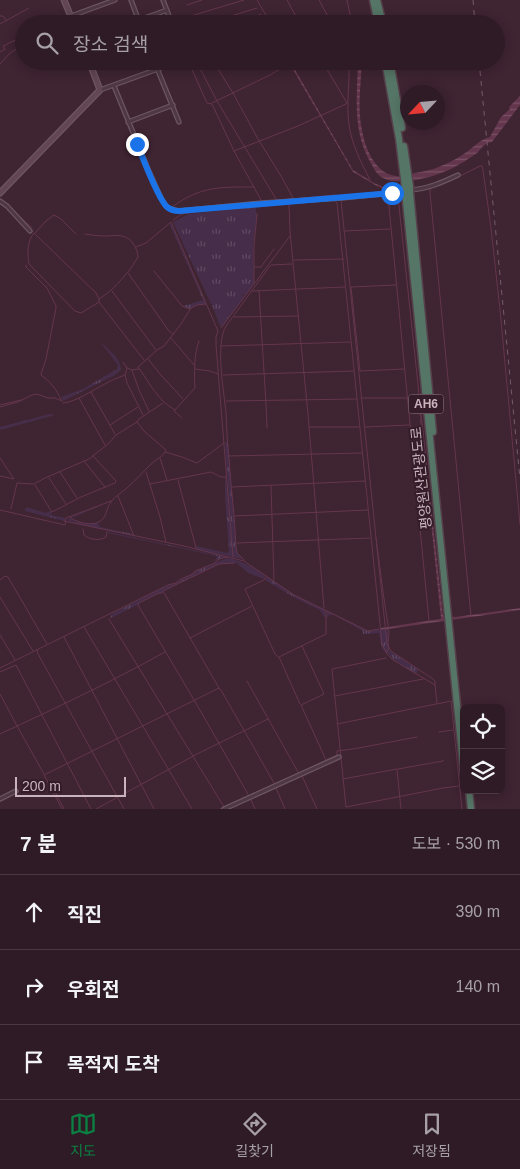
<!DOCTYPE html>
<html lang="ko">
<meta charset="utf-8">
<style>
body{margin:0;font-family:Helvetica,"Noto Sans KR",sans-serif;background:#3b2832;color:#f1f3f6}
.controls{position:absolute;right:15px;bottom:15px;display:grid;overflow:hidden;border-radius:8px;box-shadow:0 2px 12px #0003}
.controls button{width:45px;height:45px;display:grid;place-items:center;padding:0;border:0;border-bottom:1px solid #4a3943;background:#2f1b26;color:#f1f3f6;font:25px sans-serif}
.compass{position:absolute;left:400px;top:85px;width:45px;height:45px;border-radius:50%;background:#2f1b26;box-shadow:0 2px 12px #0003;rotate:244deg}
.scale{position:absolute;left:15px;bottom:12px;width:111px;box-sizing:border-box;padding-left:5px;border:2px solid #c9b4be;border-top:0;font-size:14px;line-height:18px;white-space:nowrap;color:#c9b4be;-webkit-text-stroke:4px #341d28;paint-order:stroke}
.stop{position:absolute;width:15px;height:15px;margin:-11px;border:4px solid #1a73e8;border-radius:50%;background:#fff}
.stop.end{background:#1a73e8;border-color:#fff;box-shadow:0 1px 5px #0008}
.list{margin:0;padding:0;list-style:none}
h2{display:flex;justify-content:space-between;align-items:center;height:65px;margin:0;padding:0 20px;font-size:21px}
h2 small{font-size:16px;font-weight:400;color:#a7a1a7}
.list li{display:grid;grid-template-columns:32px 1fr auto;gap:15px;align-items:center;box-sizing:border-box;height:75px;padding:0 20px;border-top:1px solid #4a3943}
.list b{display:block;font-size:19px;white-space:nowrap}
.list em{font-size:16px;font-style:normal;color:#a7a1a7}
.icon{flex:none;width:28px;height:28px;fill:none;stroke:currentColor;stroke-width:2;stroke-linecap:round;stroke-linejoin:round}
.map{position:relative;flex:none;width:520px;height:809px;overflow:hidden}
.search{position:absolute;background:#2f1b26;box-shadow:0 2px 12px #0003;left:15px;right:15px;top:15px;height:55px;display:flex;align-items:center;gap:12px;box-sizing:border-box;padding:0 18px;border-radius:28px;color:#a7a1a7;font-size:19px}
.sheet{height:290px;background:#2f1b26}
nav{display:flex;justify-content:space-around;align-items:center;box-sizing:border-box;height:70px;border-top:1px solid #4a3943;background:#2f1b26;font-size:14px;color:#a7a1a7}
nav a{display:grid;justify-items:center;gap:2px}
nav .on{color:#0b8043}
.map>svg:first-child{display:block}
.grass{fill:url(#grass-tufts)}
.water{fill:url(#water-rules)}
.lines{fill:none;stroke-linecap:round;stroke-linejoin:round}
.stream{stroke:#64364d;stroke-width:1}
.street-casing{stroke:#6c5661;stroke-width:5.5}
.secondary-casing{stroke:#6c5661;stroke-width:7}
.highway-casing{stroke:#56404b;stroke-width:9}
.street{stroke:#4f3843;stroke-width:3}
.secondary{stroke:#624653;stroke-width:4.5}
.highway{stroke:#557566;stroke-width:6}
.rail{stroke:#765a68;stroke-width:1;stroke-dasharray:5 5;stroke-linecap:butt}
.highway-bridge-casing{stroke:#56404b;stroke-width:9;stroke-linecap:butt}
.highway-bridge{stroke:#557566;stroke-width:6}
.route{stroke:#1a73e8;stroke-width:6}
.labels{text-anchor:middle;dominant-baseline:central;stroke-width:4;stroke-linejoin:round;paint-order:stroke}
.shield{fill:#341d28;stroke:#9c8791;stroke-width:1}
.shield-label{font-size:12px;font-weight:bold;fill:#c9b4be}
.street-label{font-size:14px;fill:#c9b4be;stroke:#341d28}
</style>
<div class="map">
<svg width="520" height="809" viewBox="0 0 520 809">
<defs>
<pattern id="grass-tufts" width="24" height="20" patternUnits="userSpaceOnUse" patternTransform="scale(1.25)"><rect width="24" height="20" fill="#462e4a"/><path d="M3 7l-1-3M5 7V3M7 7l1-3M15 17l-1-3M17 17v-4M19 17l1-3" fill="none" stroke="#5f4a62"/></pattern>
<pattern id="water-rules" width="6" height="5" patternUnits="userSpaceOnUse" patternTransform="scale(1.25)"><rect width="6" height="5" fill="#64364d"/><path d="M0 2.5h6" fill="none" stroke="#795165"/></pattern>
</defs>
<rect width="100%" height="100%" fill="#3f2432"/>
<path class="grass" d="M256 207V213H257L253 246 254 284 245 295 240 294 245 296 222 326H220L212 305 214 304H211L173 222 189 214Z
M171 223 206 304 197 305 190 309 183 306 203 300 170 225Z
M102 344H103C110 351 121 359 121 370L115 375 63 401 61 397 83 389 117 369 118 365Z
M50 414 55 415 0 430V427Z
M225 442H228L236 548 238 554 242 559 196 549V546L227 553 229 551 225 497V478L226 477 233 556Z
M111 501 72 518 73 520V521L87 524 98 523 100 527 133 534 134 536 79 524 67 520 70 518 73 520 71 517Z
M26 507 46 513 50 511 52 513 50 515H51L65 518V521L25 511Z
M108 532 226 557 221 558 213 562 217 558V556L108 533Z
M227 558C241 560 253 567 265 576L264 579 248 573 237 563 219 564 164 590 163 593H159L139 602 137 605 111 618 110 615 164 587 176 583 195 572Z
M267 577 294 595 325 610V618L320 610 297 599 265 580Z
M327 611 367 631 388 629V650L419 670 416 674 393 659 384 649 386 654 382 648 379 633 363 634V631L361 630 334 615H329L327 618Z"/>
<path class="water" d="M288 61H290L298 75 353 170 374 183 392 191H389L377 186 353 172Z
M358 61H362C361 84 357 108 362 130 365 149 376 174 396 176 403 177 410 174 415 173 424 171 433 170 441 166 451 162 460 157 468 151 476 145 481 139 490 137L501 117 510 109 509 107 520 96V105L492 142C484 143 482 148 477 153 469 159 460 164 451 169 437 175 422 180 407 181 400 181 391 182 385 179 378 176 375 171 372 165 352 133 357 98 358 61Z
M417 388 426 460 443 616 456 617 520 608V610L381 630V628L440 619 441 618Z"/>
<g class="lines">
<path class="stream" d="M257 0 271 24
M287 0 300 24
M319 0 332 24
M347 0 352 24
M187 5 202 0
M0 16H3L6 20
M191 16 244 0
M0 24 29 8
M47 24 52 21
M205 24 257 8
M241 24 261 14
M0 52 5 49 3 46 24 36
M196 61 217 101 276 199
M213 61 233 93 258 139 281 176 293 198
M349 61C350 82 346 104 349 125 352 145 361 162 370 180
M189 63 207 103 212 104 234 151 261 200
M0 64 10 53 24 44
M212 103 270 75 294 61
M234 151 298 126 346 104 347 103 322 61
M460 176 480 166H482L483 170 491 228 500 310 520 524
M254 187C220 187 201 186 172 207L175 209H180L335 195 340 196 390 191
M431 187 430 188V193L471 616
M394 194 398 199 399 206 431 507
M365 197 388 196 429 621
M341 200 387 644 391 651 433 679 435 681V685
M289 204 290 232 308 414 324 608
M16 213 32 228
M173 220 182 214 195 212 323 201 334 200 337 203 382 644 387 654 393 660 435 685 437 704 451 701 462 809
M345 231 390 229
M35 233 46 221 54 215 61 219 76 234
M85 234C91 235 98 236 105 236 111 236 117 235 122 236 131 237 138 249 138 257 134 263 131 269 126 274 118 284 110 292 99 299V302L81 313 75 311 29 264C27 254 27 241 34 233L96 293 99 299
M136 247 146 243 171 222 218 331 216 337V345L233 557
M294 260 344 259
M26 265V267L47 288 56 306V308L46 359 41 374V375C49 380 58 391 61 400
M255 267H261L274 249
M154 271 182 306 190 309
M128 273 169 331 173 334
M254 283V246L257 214
M396 285 351 287 360 371 404 369
M112 291 156 350
M252 291 345 287
M259 291 266 404 267 428
M99 302 144 360
M234 317 298 316
M221 328 290 236
M171 338 194 365
M221 346 351 342
M148 359 160 374 183 399
M123 362 127 368 132 370 139 369
M127 368 125 375 127 383 143 415
M195 369 210 371 218 374
M132 370 139 390 149 411
M223 375 354 371
M91 392 115 434
M79 398 105 445
M361 398H407
M226 401 357 399
M63 403C76 402 91 391 103 385 110 381 117 378 125 375
M163 403 139 419 137 422 144 431 166 450 165 452
M0 405 21 400
M0 407 18 402 32 395 37 394 48 398H55L62 401
M175 410C157 400 150 383 138 367L157 350 164 346 181 324 191 308 197 305 206 304
M182 418 174 411 195 388C194 374 194 354 199 341
M110 425 138 407
M309 427H359
M365 427 409 425
M229 456 362 453
M0 458 14 479 0 476
M160 458 167 480
M84 461 105 487
M60 472 77 498
M146 472 160 517 166 542
M49 478 66 504
M178 480 196 548
M150 484 211 472 221 477H226
M35 485 52 512 81 497 115 483 116 481 93 456
M271 486 274 580
M232 487 365 481
M118 496 134 536
M11 509 17 483 34 484 45 478 89 459 108 444 116 435 137 422
M0 510 65 525 66 518 111 501
M234 516 368 510
M70 517C76 523 92 526 99 522 107 518 106 508 111 502 115 496 123 492 128 487 136 480 143 472 150 465 155 460 161 458 165 452L182 457 197 463 224 443
M64 521 184 546 244 561 294 595 368 631 379 629
M83 529 84 535C90 540 100 541 106 537L107 532
M376 538 383 592 389 632 388 643 389 648 387 652
M237 543 370 538
M244 560 237 553 236 548C235 518 231 489 229 459 227 444 227 429 226 413 224 392 215 344 226 326L270 266 271 265 292 264
M266 577 264 580 245 589 275 654 278 657
M0 580 5 576 8 577 47 644
M162 593H159L139 603 138 604V605L204 717 249 796
M0 597 33 651
M109 619 224 807
M84 627 192 809
M0 635 15 660
M64 637 154 809
M190 638 252 606
M302 646 324 694 301 705 326 760
M37 650 38 654 124 809
M386 658 332 669 346 807 443 788 459 786
M0 668 168 585 176 583 181 579 193 574 195 571 215 563 219 559 227 557
M0 672 16 665 91 809
M247 681 298 772
M219 688 221 690 274 783
M0 694 17 726 44 774
M335 696 423 679
M300 704 279 657 326 634V611
M337 724 436 704
M439 732 453 730
M0 734C56 708 111 682 165 652
M398 769 443 761V760
M302 776 317 809
M343 779 397 769 401 809
M51 784 64 809
M276 788 285 809
M250 798 255 809
M62 809 44 775 219 688 163 591 219 564 234 563
M96 809 197 754 268 719
M220 809 333 757 337 755V751L353 749 417 737"/>
<g class="street-casing">
<path id="street" d="M131 0 140 24
M163 0 172 24
M71 16 115 0
M128 24 167 10
M154 61 179 122
M91 65 102 61
M114 86 148 169 161 198 166 206 170 209 179 211 262 203 342 198 391 193 404 191
M100 90 180 61
M128 122 173 105
M410 190C428 189 443 182 458 175
M0 201 7 206 30 231
M0 799 16 791
M224 809 339 757"/>
</g>
<g class="secondary-casing">
<path id="secondary" d="M64 0 74 24
M0 193 100 90 89 61"/>
</g>
<g class="highway-casing">
<path id="highway" d="M373 0 378 24
M377 0 383 24
M385 61 399 139 405 187
M390 61 402 128
M404 146 410 187
M405 192 464 774
M410 192 433 432
M469 790 471 809"/>
</g>
<use href="#street" class="street"/>
<use href="#secondary" class="secondary"/>
<use href="#highway" class="highway"/>
<path class="rail" d="M473 0 475 24
M479 61 520 479"/>
<g class="highway-bridge-casing">
<path id="highway-bridge" d="M405 187V192
M410 187V192"/>
</g>
<use href="#highway-bridge" class="highway-bridge"/>
</g>
<g class="lines">
<path class="route" d="M137 144C143 158 158 199 167 207 171 210 175 211 179 211L392 193"/>
</g>
<g class="labels">
<rect class="shield" x="408.5" y="394.5" width="35" height="19" rx="4"/>
<g class="shield-label">
<text x="426" y="404">AH6</text>
</g>
<g class="street-label">
<text transform="translate(421 478) rotate(-96)">평양원산관광도로</text>
</g>
</g>
</svg>
<div class="controls">
<button><svg class="icon" aria-label="locate" viewBox="0 0 24 24"><circle cx="12" cy="12" r="6"/><path d="M12 2v4M12 18v4M2 12h4M18 12h4"/></svg></button>
<button><svg class="icon" aria-label="layers" viewBox="0 0 24 24"><path d="M12 4l9 5-9 5-9-5zM3 14l9 5 9-5"/></svg></button>
</div>
<svg class="compass" viewBox="-18 -18 36 36"><path d="M0-13l5 13h-10z" fill="#e53935"/><path d="M0 13l5-13h-10z" fill="#a7a1a7"/></svg>
<div class="scale">200 m</div>
<div class="stop" style="left:392px;top:193px"></div>
<div class="stop end" style="left:137px;top:144px"></div>
<div class="search"><svg class="icon" aria-label="search" viewBox="0 0 24 24"><circle cx="10" cy="10" r="6"/><path d="M15 15l6 6"/></svg>장소 검색</div>
</div>
<section class="sheet">
<h2>7 분<small>도보 · 530 m</small></h2>
<ul class="list">
<li><svg class="icon" aria-label="ahead" viewBox="0 0 24 24"><path d="M12 20V5M6 11l6-6 6 6"/></svg><div><b>직진</b></div><em>390 m</em></li>
<li><svg class="icon" aria-label="right" viewBox="0 0 24 24"><path d="M7 20v-9h11M14 6l5 5-5 5"/></svg><div><b>우회전</b></div><em>140 m</em></li>
<li><svg class="icon" aria-label="arrive" viewBox="0 0 24 24"><path d="M6 21V4h12l-3 4 3 4H6"/></svg><div><b>목적지 도착</b></div></li>
</ul>
</section>
<nav>
<a class="on"><svg class="icon" aria-label="map" viewBox="0 0 24 24"><path d="M3 6l6-2 6 2 6-2v14l-6 2-6-2-6 2zM9 4v14M15 6v14"/></svg>지도</a>
<a><svg class="icon" aria-label="directions" viewBox="0 0 24 24"><path d="M12 3l9 9-9 9-9-9zM9 14v-3h6M13 9l2 2-2 2"/></svg>길찾기</a>
<a><svg class="icon" aria-label="saved" viewBox="0 0 24 24"><path d="M7 4h10v16l-5-4-5 4z"/></svg>저장됨</a>
</nav>
